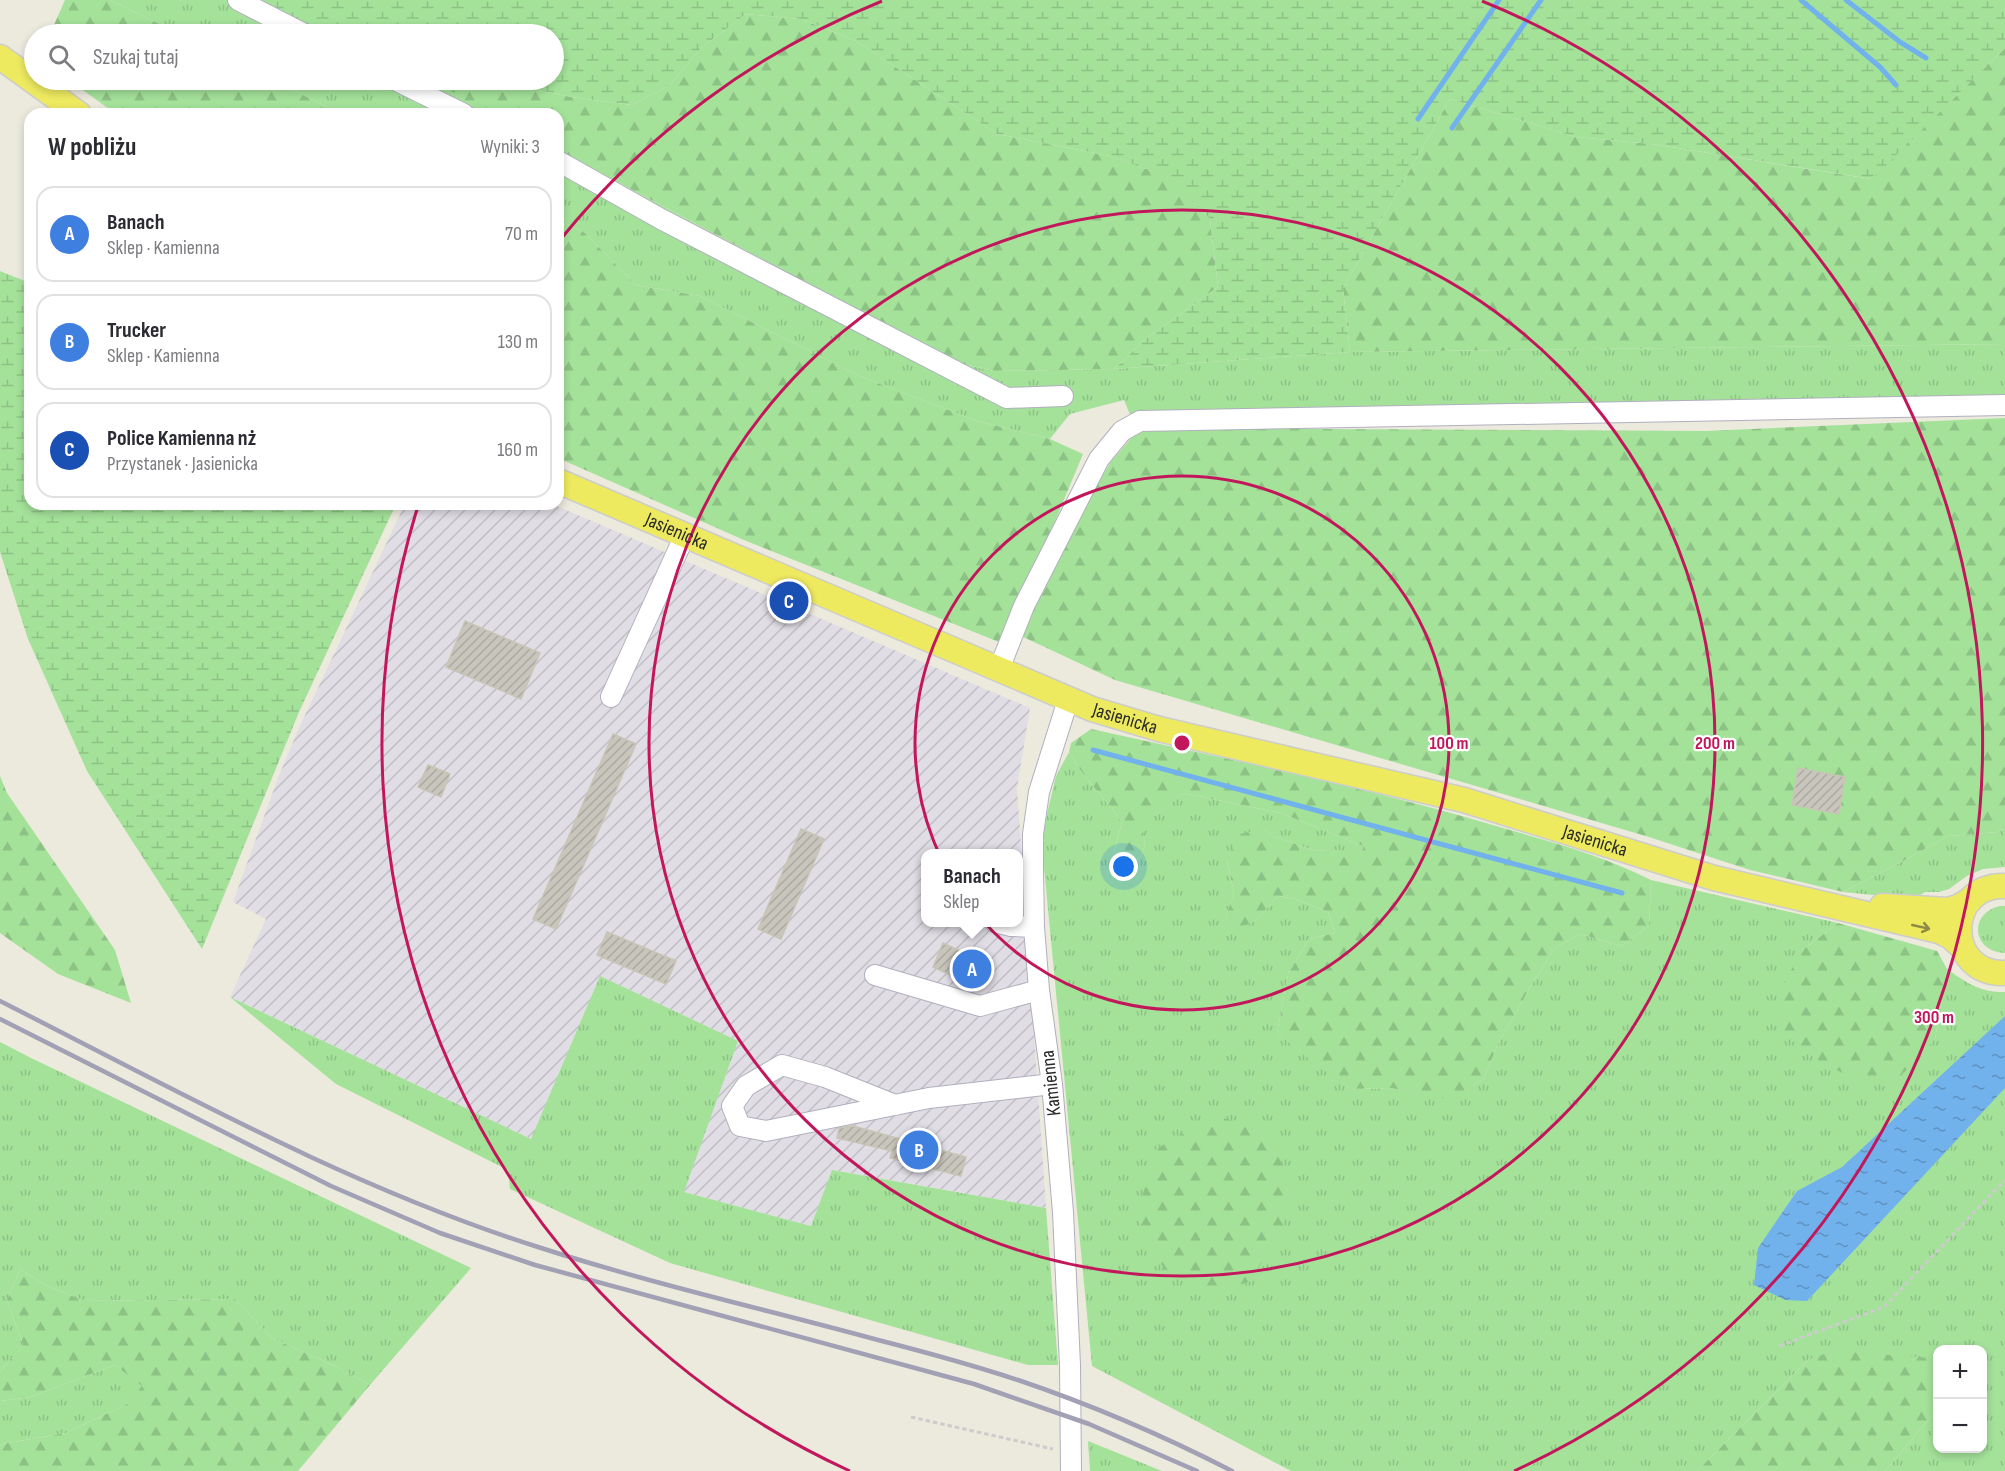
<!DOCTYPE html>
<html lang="pl">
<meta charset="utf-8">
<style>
body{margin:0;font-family:"Sofia Sans Condensed",sans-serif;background:#f2f2f3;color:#2b2b33}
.controls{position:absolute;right:18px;bottom:18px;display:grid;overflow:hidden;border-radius:12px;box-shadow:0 3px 9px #0003}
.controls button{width:54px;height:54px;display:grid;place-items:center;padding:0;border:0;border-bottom:2px solid #e1e1e2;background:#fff;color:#2b2b33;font:30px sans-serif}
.you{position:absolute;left:1124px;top:867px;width:21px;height:21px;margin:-15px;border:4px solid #fff;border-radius:50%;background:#1a73e8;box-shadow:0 0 0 9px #1a73e833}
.badge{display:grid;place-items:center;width:39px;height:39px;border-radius:50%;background:#2563eb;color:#fff;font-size:20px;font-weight:700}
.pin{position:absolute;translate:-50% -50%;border:3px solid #fff;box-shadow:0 2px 6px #0006}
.popup{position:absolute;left:921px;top:849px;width:102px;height:78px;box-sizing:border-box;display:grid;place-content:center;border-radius:12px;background:#fff;filter:drop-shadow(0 2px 4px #0005);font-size:20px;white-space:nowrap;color:#7c7c81}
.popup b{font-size:22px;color:#2b2b33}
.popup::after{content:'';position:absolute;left:50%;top:100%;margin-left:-12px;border:12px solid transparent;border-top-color:#fff}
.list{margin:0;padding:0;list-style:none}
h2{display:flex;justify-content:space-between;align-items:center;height:78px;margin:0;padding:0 24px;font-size:26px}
h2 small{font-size:20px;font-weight:400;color:#7c7c81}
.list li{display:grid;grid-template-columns:39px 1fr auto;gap:18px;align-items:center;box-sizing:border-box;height:96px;margin:0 12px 12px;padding:0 12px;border:2px solid #e1e1e2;border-radius:18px}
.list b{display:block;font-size:22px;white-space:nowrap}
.list p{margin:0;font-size:20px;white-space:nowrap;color:#7c7c81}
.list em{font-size:20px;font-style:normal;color:#7c7c81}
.icon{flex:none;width:33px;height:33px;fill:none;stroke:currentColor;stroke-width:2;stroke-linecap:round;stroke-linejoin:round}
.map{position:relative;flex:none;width:2005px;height:1471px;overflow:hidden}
.search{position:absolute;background:#fff;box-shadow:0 3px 9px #0003;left:24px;top:24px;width:540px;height:66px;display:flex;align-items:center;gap:15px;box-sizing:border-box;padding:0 21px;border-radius:33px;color:#7c7c81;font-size:22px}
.panel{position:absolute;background:#fff;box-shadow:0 3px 9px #0003;left:24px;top:108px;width:540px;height:402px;border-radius:18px}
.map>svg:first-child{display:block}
.industrial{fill:url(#industrial-furrows);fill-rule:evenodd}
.grass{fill:url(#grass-tufts)}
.forest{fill:url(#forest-firs)}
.wetland{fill:url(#wetland-marsh)}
.water{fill:url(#water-ripples)}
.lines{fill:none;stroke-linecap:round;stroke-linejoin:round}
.stream{stroke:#72b2ec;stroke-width:5}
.building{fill:url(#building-hatch);stroke:#c8c5b6;stroke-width:1.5}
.minor-casing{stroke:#b0b0be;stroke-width:22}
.major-casing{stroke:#ccc;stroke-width:27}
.path{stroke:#ccc;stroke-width:3;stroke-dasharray:4.5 3;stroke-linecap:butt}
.minor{stroke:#fff;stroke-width:20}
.major{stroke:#eeea60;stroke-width:24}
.rail{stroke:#a1a0b4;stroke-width:4.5}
.oneway{stroke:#8c8a45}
.ring{fill:none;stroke:#c2185b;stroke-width:3}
.labels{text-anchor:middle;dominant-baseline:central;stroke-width:4.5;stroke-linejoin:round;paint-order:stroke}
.street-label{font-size:20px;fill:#2a2a2a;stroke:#fff}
.centre{fill:#c2185b;stroke:#fff;stroke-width:3}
.ring-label{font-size:18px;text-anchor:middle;font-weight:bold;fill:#c2185b;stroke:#fff;stroke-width:4.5;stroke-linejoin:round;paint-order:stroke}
</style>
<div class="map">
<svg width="2005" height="1471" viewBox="0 0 2005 1471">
<defs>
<pattern id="industrial-furrows" width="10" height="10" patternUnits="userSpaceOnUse" patternTransform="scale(1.5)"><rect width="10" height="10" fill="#e1dde5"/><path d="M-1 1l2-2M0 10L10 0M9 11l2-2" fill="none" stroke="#c1bec5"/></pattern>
<pattern id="grass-tufts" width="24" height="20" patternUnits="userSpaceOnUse" patternTransform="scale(1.5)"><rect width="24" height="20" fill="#a4e29a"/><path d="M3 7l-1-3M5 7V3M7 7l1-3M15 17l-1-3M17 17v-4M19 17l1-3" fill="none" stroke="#8dc285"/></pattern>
<pattern id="forest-firs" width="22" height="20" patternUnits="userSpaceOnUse" patternTransform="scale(1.5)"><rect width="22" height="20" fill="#a4e29a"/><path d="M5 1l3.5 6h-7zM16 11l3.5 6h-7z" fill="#8dc285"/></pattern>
<pattern id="wetland-marsh" width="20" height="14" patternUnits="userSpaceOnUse" patternTransform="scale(1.5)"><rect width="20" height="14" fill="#a4e29a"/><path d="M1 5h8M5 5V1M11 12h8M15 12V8" fill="none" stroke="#8dc285"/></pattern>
<pattern id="water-ripples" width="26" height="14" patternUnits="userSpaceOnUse" patternTransform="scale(1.5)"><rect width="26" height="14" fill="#72b2ec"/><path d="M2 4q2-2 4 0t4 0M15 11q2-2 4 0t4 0" fill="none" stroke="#5e91bf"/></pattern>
<pattern id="building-hatch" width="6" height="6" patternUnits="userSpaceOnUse" patternTransform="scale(1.5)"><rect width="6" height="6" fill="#c8c5bc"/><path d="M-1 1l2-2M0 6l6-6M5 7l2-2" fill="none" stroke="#aca9a2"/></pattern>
</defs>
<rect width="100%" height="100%" fill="#ece9dd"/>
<path class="industrial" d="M405 504H552L1030 708 1017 788 1046 1208 833 1170 811 1226 683 1192 738 1041 601 977 531 1139 230 997 266 919 233 902 278 778 298 730ZM926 854H1018V922H926Z"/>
<path class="grass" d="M110 0H257L326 34H180Z
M272 80H414L482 114H342Z
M558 150 953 362 995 371 1114 369 1350 352 2005 344V396L1131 417 1124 400 1070 414 1050 439 977 421 857 375 700 296 636 285 584 232 558 220Z
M1069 752C1083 778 1105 798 1122 822L1114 852 1133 864C1147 852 1146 842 1141 826L1184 793 1281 813 1363 846 1361 859 1337 850 1315 851 1276 837 1263 829 1227 861 1234 893 1225 918 1254 922 1278 896 1295 899 1328 912 1335 933 1309 939 1288 974 1277 1033 1351 1089 1391 1088 1453 1099 1484 1078 1498 1044 1533 982 1555 948 1580 934 1621 946 1649 926 1651 880 1838 923 1801 951 1935 1039 1947 969C1965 982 1981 993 2005 992V1471H1885L1937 1410 1938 1448H1982V1350H1938L1937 1363 1932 1358 1809 1359 1697 1471H1291L1092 1366 1042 847 1046 818 1056 776Z
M2005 827V867L1983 869 1967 876 1949 889 1939 892H1925L1914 899 1843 892 1905 860 1948 836 1998 832Z
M2000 906H2005V953C1972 952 1968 913 2000 906Z
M600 976 738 1041 684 1192 811 1226 832 1170 1046 1208 1058 1365H1028L670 1263 510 1189 508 1170 336 1084 230 997 531 1139Z
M0 1042 31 1058 471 1268 370 1385 335 1366 272 1338 235 1299 85 1301 47 1286 20 1269 7 1300 23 1345 0 1372Z
M115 1365 143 1386 127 1404 66 1433 2 1444 0 1446V1401L30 1397Z
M1088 1441 1162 1471H1090Z"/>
<path class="forest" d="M65 0H110L180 34H50Z
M746 14 801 19 856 41 997 134 1110 156 1169 177 1210 219 1218 287 1148 337 1114 369 995 371 954 362 558 150V114H482L457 101 454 80H492L571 97 632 105 670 85 701 48Z
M2005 48V344L1350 352 1343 288 1450 99 1576 137 1652 144 1871 179Z
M69 80H272L342 114H116Z
M558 220 584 232 636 285 700 296 857 375 977 421 1050 439 1083 454 1004 644 744 540 558 458Z
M2005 418V827L1998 832 1948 836 1905 860 1843 892 1750 870 1649 837 1115 680 1019 635 1052 561 1110 463 1140 428 1706 431Z
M1091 729C1227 759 1363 786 1496 826 1548 841 1602 855 1651 880L1649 926 1621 946 1580 934 1555 948 1533 982 1498 1044 1484 1078 1453 1100 1391 1088 1351 1089 1318 1066 1277 1033 1288 974 1309 939 1335 933 1328 912 1295 899 1278 896 1254 922 1233 929 1225 918 1234 893 1227 860 1240 834 1263 829 1276 837 1315 851 1337 850 1361 858 1363 846 1281 813 1184 793 1142 826C1145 842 1148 852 1133 864L1124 863 1114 853 1122 822C1105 798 1083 778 1069 752L1071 743Z
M0 776 7 793 115 950 131 1003 58 974 0 933Z
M1838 923 1937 951 1947 969 1935 1039 1896 1081 1861 1082 1822 1063 1780 1031 1784 984 1801 951Z
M1215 1115 1268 1133 1295 1194 1278 1234 1251 1281 1212 1294 1164 1269 1136 1217 1156 1149Z
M20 1269 47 1286 85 1301 235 1299 272 1338 335 1366 370 1385 298 1471H0V1446L2 1444 66 1433 127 1404 142 1386 115 1365 30 1397 0 1401V1372L23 1345 7 1300Z
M1834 1351 1933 1358 1937 1363V1410L1885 1471H1697L1809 1359Z"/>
<path class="wetland" d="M257 0H2005V48L1872 179 1652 144 1576 137 1450 99 1343 288 1350 352 1114 369 1148 337 1218 287 1210 219 1168 177 1110 156 997 134 856 41 801 19 746 14 701 48 670 85 632 105 571 97 492 80H554V34H326Z
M414 80H454L457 101Z
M0 271 30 283V504H396L299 712 202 949 87 771 28 639 0 552Z"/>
<path class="water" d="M2005 1016V1088L1807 1301 1785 1300 1754 1285 1758 1248 1797 1191 1842 1167Z"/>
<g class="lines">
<path class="stream" d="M1801 0 1880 67 1896 85
M1846 0 1900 42 1926 58
M1418 119 1499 0
M1452 128 1541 0
M1093 750 1622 893"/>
</g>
<path class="building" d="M465 621 540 653 521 699 446 667Z
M613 734 636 744 556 929 533 919Z
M428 765 450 774 441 797 418 787Z
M1798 768 1845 777 1839 814 1792 805Z
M801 829 824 839 781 939 758 929Z
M607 932 676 961 666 984 597 955Z
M943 943 988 964 977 987 933 967Z
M853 1126 966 1157 961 1176 890 1158 892 1151 837 1138 839 1128Z"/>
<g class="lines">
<g class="minor-casing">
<path id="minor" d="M238 0 304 34
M395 80 464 114
M558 161 661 219 1007 398 1063 396
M999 669 1024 606 1099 459 1122 431 1140 421 2005 405
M611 697 685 535
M1068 700 1039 792 1033 834V871L1034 927 1039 990 1052 1084 1063 1212 1070 1365 1071 1471
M995 922 1011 926 1034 927
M875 975 980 1006 1039 990
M895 1105 825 1077 782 1065 746 1086 732 1106 740 1126 766 1131 929 1098 1052 1084"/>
</g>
<g class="major-casing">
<g id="major">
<path d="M0 57 79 114"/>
<path id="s1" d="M558 481 1092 709 1159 729 1464 800 1714 878 1939 931 1951 937 1962 947"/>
<path d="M2005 886C1944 884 1944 975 2005 973"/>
<path d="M1882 906 1947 910 1958 907 1970 900"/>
</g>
</g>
<path class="path" d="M1779 1346 1884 1307 2005 1180
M911 1417 1053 1449"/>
<use href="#minor" class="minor"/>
<use href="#major" class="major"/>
<path class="rail" d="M0 1001C176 1090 349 1187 538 1247 649 1283 764 1309 878 1340 925 1352 972 1365 1018 1380 1092 1405 1164 1436 1232 1471
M0 1019 331 1186 440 1233 535 1265 974 1384 1089 1424 1197 1471"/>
</g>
<defs><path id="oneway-shaft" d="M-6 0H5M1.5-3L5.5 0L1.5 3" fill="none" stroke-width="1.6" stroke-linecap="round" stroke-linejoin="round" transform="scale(1.5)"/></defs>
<use class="oneway" href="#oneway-shaft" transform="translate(1921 927) rotate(13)"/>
<g class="ring">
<circle cx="1182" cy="743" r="267"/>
<circle cx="1182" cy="743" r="533"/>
<path d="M850 1471A800 800 0 0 1 417 509M560 240A800 800 0 0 1 882 1M1482 1A800 800 0 0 1 1514 1471"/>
</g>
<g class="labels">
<g class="street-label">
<text stroke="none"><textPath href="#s1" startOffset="129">Jasienicka</textPath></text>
<text stroke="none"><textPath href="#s1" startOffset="615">Jasienicka</textPath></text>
<text stroke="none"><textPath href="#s1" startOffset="1101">Jasienicka</textPath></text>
<text transform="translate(1051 1083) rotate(-96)">Kamienna</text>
</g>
</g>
<circle cx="1182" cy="743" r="9" class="centre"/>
<g class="ring-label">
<text x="1449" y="749">100 m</text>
<text x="1715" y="749">200 m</text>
<text x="1934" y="1023">300 m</text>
</g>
</svg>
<div class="controls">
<button>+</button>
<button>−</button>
</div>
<div class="you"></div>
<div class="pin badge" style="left:972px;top:969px;background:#3f7fe0">A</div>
<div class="popup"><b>Banach</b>Sklep</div>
<div class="pin badge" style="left:919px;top:1150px;background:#3f7fe0">B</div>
<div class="pin badge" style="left:789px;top:601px;background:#1a4fb4">C</div>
<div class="search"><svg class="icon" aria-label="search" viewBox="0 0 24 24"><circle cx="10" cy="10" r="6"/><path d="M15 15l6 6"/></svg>Szukaj tutaj</div>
<section class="panel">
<h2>W pobliżu<small>Wyniki: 3</small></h2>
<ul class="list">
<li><span class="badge" style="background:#3f7fe0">A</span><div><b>Banach</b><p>Sklep · Kamienna</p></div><em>70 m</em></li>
<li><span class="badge" style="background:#3f7fe0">B</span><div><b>Trucker</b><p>Sklep · Kamienna</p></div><em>130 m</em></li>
<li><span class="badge" style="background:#1a4fb4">C</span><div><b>Police Kamienna nż</b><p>Przystanek · Jasienicka</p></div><em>160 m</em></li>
</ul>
</section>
</div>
